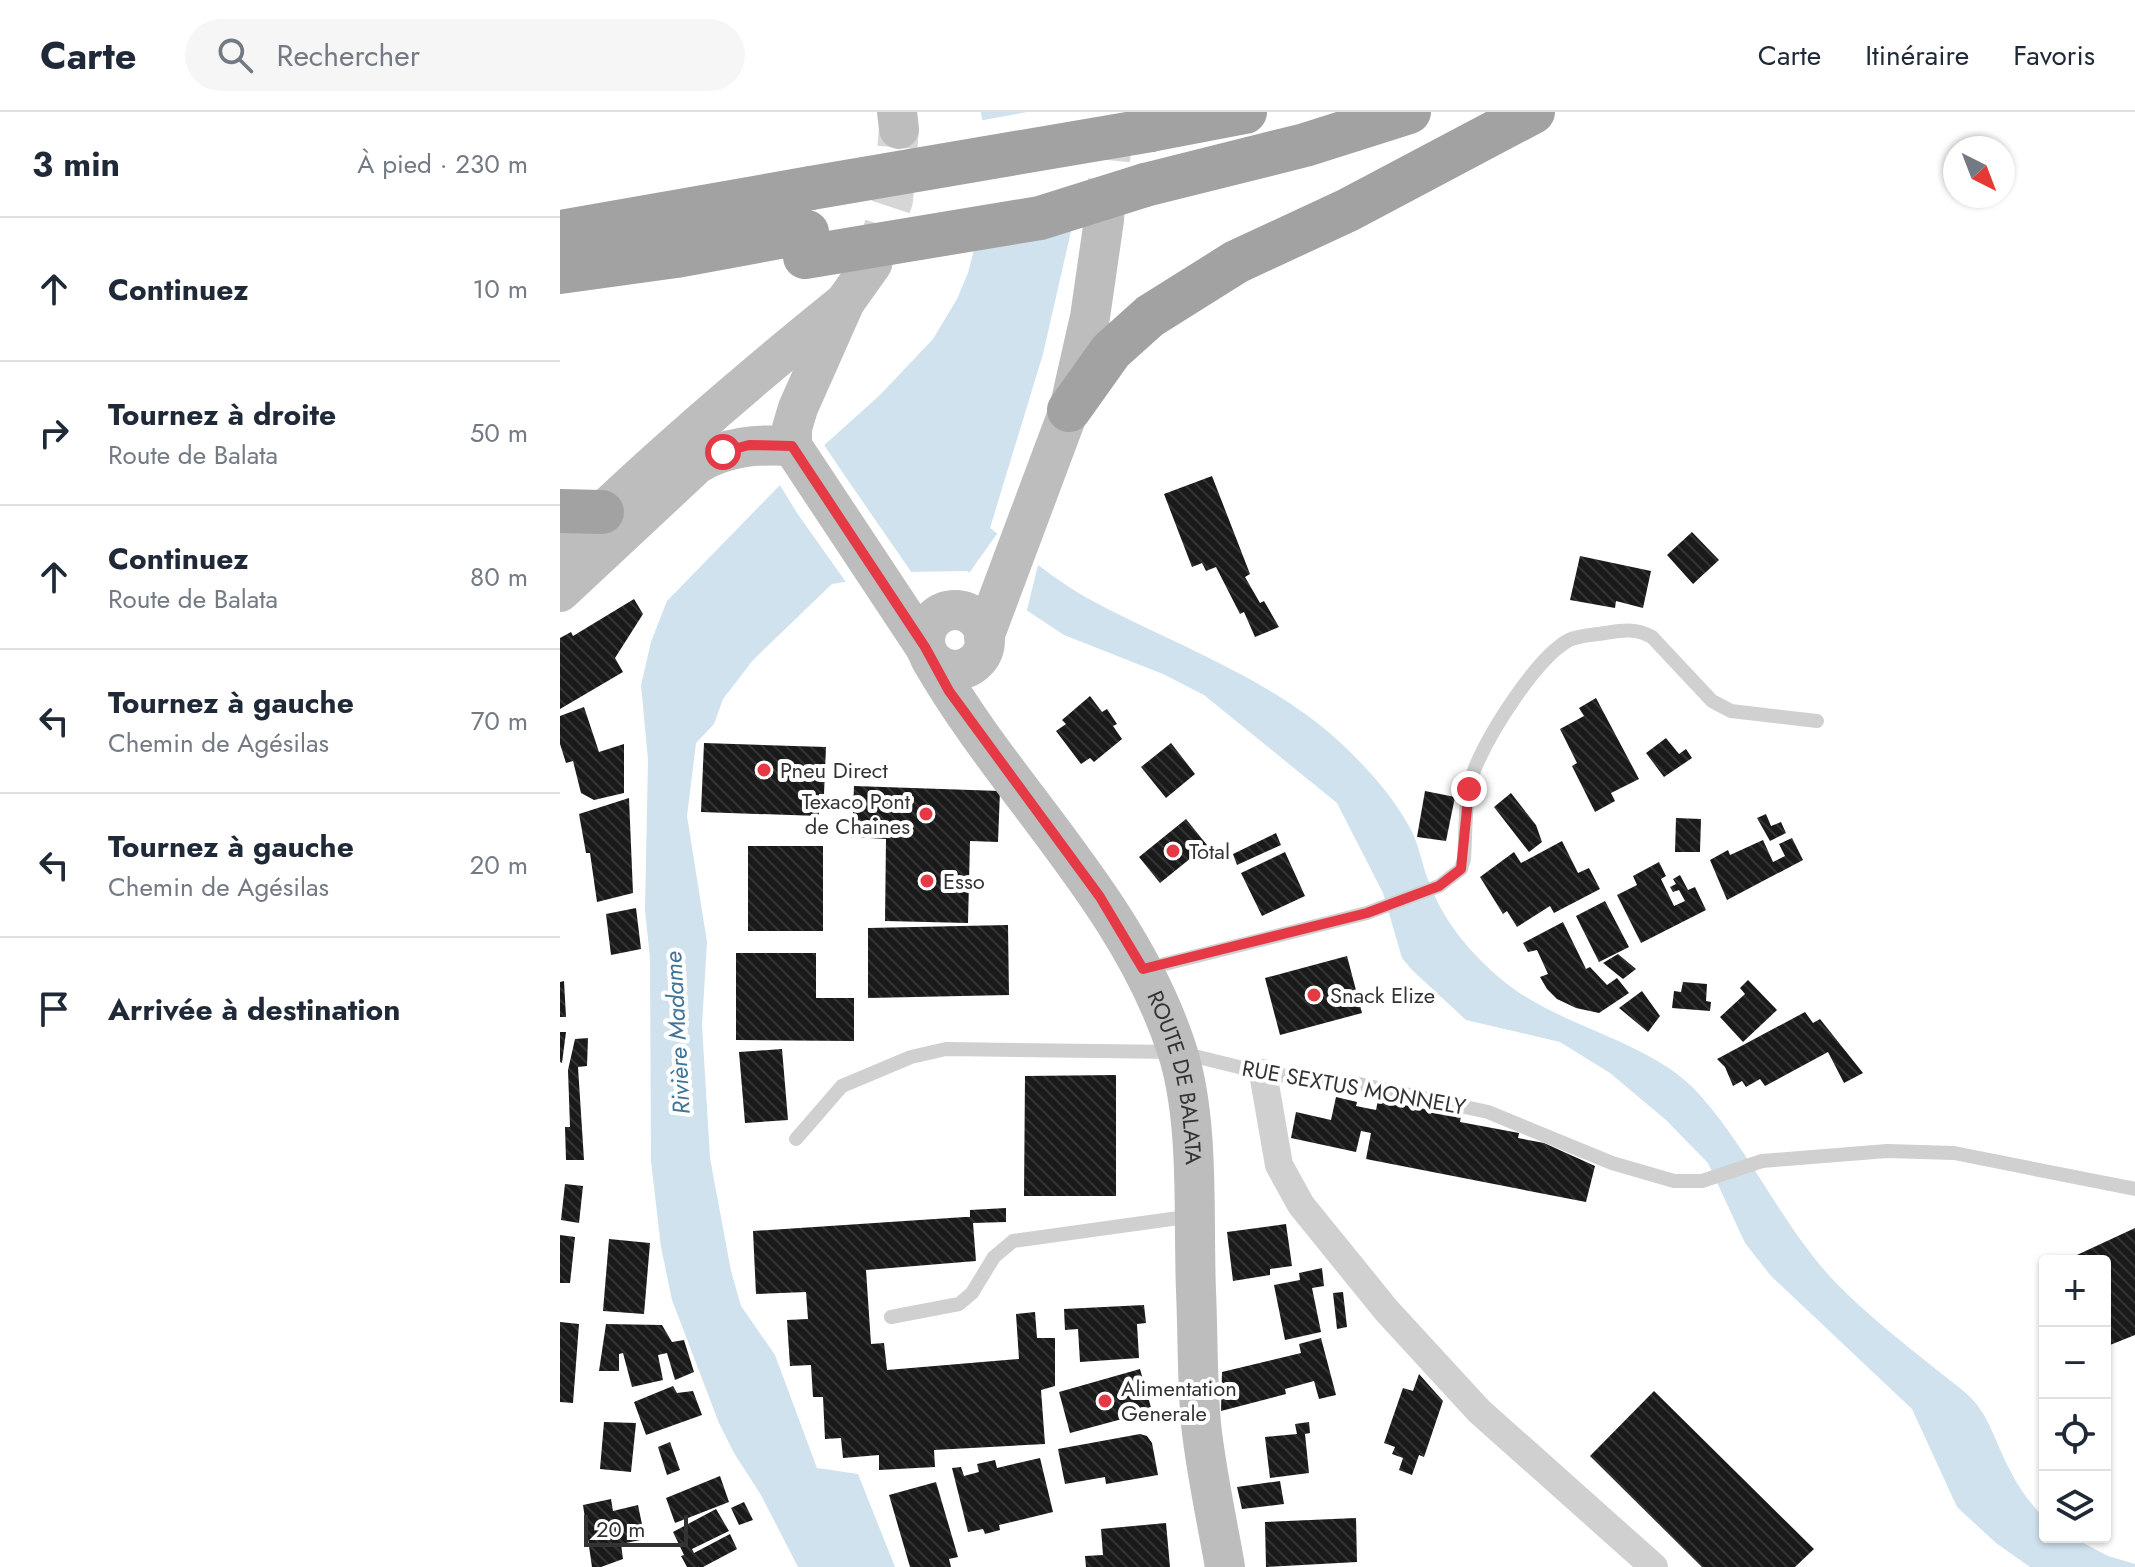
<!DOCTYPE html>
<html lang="fr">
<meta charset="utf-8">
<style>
body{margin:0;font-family:Jost,sans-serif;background:#f6f6f7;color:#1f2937}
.controls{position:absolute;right:24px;bottom:24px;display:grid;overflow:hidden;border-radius:8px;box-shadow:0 2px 6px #0004}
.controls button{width:72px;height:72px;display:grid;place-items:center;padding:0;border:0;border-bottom:2px solid #e0e1e3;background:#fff;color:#1f2937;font:40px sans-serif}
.compass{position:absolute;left:1383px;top:24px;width:72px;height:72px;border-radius:50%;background:#fff;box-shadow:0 2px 6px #0004;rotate:138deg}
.scale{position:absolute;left:24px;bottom:20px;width:104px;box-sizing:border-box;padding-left:8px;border:4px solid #333;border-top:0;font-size:22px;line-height:28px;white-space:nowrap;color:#333;-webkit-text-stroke:6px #fff;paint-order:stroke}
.stop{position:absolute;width:24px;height:24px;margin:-18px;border:6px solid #e63946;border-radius:50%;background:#fff}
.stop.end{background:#e63946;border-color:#fff;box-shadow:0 2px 8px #0008}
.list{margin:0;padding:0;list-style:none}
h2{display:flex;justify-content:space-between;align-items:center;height:104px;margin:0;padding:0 32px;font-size:34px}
h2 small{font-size:26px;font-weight:400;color:#747a83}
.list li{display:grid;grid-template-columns:52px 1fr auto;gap:24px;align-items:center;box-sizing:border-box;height:144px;padding:0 32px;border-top:2px solid #e0e1e3}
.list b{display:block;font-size:30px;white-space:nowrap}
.list p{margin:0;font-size:26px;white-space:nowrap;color:#747a83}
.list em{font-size:26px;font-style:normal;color:#747a83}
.icon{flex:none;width:44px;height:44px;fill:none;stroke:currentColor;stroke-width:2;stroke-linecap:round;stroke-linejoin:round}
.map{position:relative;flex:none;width:1575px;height:1455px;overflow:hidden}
header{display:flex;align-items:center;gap:48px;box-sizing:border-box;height:112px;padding:0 40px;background:#fff;border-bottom:2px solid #e0e1e3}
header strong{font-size:38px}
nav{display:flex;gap:44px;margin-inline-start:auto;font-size:28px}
.search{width:560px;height:72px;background:#f6f6f7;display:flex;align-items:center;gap:20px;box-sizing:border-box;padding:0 28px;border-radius:44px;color:#747a83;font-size:30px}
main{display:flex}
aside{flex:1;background:#fff}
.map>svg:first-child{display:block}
.water{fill:#cfe2ee}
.pier{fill:#fff}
.building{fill:url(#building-back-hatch)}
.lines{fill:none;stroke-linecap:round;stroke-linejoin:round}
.secondary-tunnel{stroke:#d6d6d6;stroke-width:40;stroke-dasharray:40 20;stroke-linecap:butt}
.service{stroke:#d0d0d0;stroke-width:14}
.minor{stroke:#d0d0d0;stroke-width:28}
.secondary{stroke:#bdbdbd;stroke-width:40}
.trunk{stroke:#a2a2a2;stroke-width:44}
.trunk-bridge{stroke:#a2a2a2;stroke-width:44}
.route{stroke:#e63946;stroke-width:10}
.poi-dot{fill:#e63946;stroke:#fff;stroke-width:3}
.labels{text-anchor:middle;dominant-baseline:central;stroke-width:8;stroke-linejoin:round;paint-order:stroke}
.poi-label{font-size:22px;fill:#333;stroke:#fff;text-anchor:start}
.street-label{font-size:22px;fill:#333;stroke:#fff}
.water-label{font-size:24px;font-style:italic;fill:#3f7597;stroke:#fff}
</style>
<header>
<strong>Carte</strong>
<div class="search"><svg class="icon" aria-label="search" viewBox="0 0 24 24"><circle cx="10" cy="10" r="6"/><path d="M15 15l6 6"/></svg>Rechercher</div>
<nav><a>Carte</a><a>Itinéraire</a><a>Favoris</a></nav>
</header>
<main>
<aside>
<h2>3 min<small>À pied · 230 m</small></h2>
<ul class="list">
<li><svg class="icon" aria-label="ahead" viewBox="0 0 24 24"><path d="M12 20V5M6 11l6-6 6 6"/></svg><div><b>Continuez</b></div><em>10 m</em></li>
<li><svg class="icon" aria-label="right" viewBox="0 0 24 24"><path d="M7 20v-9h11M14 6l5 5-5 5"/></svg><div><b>Tournez à droite</b><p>Route de Balata</p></div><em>50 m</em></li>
<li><svg class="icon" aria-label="ahead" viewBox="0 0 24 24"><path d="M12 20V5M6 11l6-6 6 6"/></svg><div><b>Continuez</b><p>Route de Balata</p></div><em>80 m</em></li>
<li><svg class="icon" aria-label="left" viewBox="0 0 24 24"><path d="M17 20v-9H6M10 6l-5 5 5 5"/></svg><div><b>Tournez à gauche</b><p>Chemin de Agésilas</p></div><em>70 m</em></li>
<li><svg class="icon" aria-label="left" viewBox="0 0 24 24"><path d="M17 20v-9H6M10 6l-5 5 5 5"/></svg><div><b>Tournez à gauche</b><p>Chemin de Agésilas</p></div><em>20 m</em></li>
<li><svg class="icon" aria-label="arrive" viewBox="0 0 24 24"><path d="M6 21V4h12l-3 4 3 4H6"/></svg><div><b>Arrivée à destination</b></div></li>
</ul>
</aside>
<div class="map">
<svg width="1575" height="1455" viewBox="0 0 1575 1455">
<defs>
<pattern id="building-back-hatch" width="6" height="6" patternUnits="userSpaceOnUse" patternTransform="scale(2)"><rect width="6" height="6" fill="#1a1a1a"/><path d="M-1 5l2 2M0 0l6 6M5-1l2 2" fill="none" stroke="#333"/></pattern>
</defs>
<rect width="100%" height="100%" fill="#fff"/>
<path class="water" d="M421 0H514V106L483 242 430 416C462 440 493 467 527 486 614 533 713 566 785 635 810 659 834 686 850 716 859 732 861 749 867 765 881 806 908 839 941 867 998 916 1090 927 1139 982 1191 1040 1222 1114 1275 1170 1306 1202 1342 1230 1377 1258 1388 1267 1401 1276 1411 1286 1430 1305 1437 1335 1450 1358 1458 1375 1471 1393 1485 1406V1425H1512L1548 1444 1575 1452V1455H1470L1436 1431 1397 1395 1352 1297 1211 1164 1185 1131 1148 1051 1106 1008 1050 961 1000 930 906 908 852 858 842 846 823 781 777 691 644 583 603 562 504 523 407 459 344 460 272 472 193 548 163 587 154 612 136 631 127 704 147 830 142 913 150 1046 171 1159 181 1194 215 1243 257 1356 298 1362 335 1455H238L201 1383 174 1341 159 1311 112 1188 101 1135 91 1049 90 846 85 798 88 648 81 573 91 530 107 489 221 372 320 283 373 227 397 187 408 161 425 94V27Z"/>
<path class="pier" d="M467 0H518L521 59 517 110 421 94 418 9Z
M262 330 285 364 354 464 288 473 237 401 218 370Z
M439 419 479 449 466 502 407 464Z"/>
<path class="building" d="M652 364 690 462 685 465 700 491 704 489 719 515 695 525 684 500 680 502 656 455 646 459 642 451 632 455 604 382Z
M1132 420 1159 448 1133 472 1107 443Z
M1020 444 1091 459 1083 496 1056 489 1055 496 1010 488Z
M74 487 83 502 55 546 63 560 0 597V526L11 520 13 524Z
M530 584 542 600 547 597 557 612 553 614 562 627 534 650 530 646 521 652 496 619 506 612 502 608Z
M1036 586 1079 667 1051 681 1055 689 1035 700 1012 654 1017 651 1000 617 1024 604 1019 596Z
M24 595 39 640 64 632V681L34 688 21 681 13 649 6 651 0 632V604Z
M1106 626 1119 642 1126 637 1132 646 1104 665 1086 641Z
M144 631 266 635 264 682H259V704L141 700Z
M611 631 635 662 606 686 581 655Z
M294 674 440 679 438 730 410 729 408 811 325 809 326 727 292 725Z
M865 679 895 685 886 729 857 725Z
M951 681 976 713 982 730 969 740 934 695Z
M69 686 73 781 37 790 30 741H26L19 702Z
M1206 702 1211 714 1221 710 1226 721 1210 729 1197 706Z
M1116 706 1141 707 1140 740H1115Z
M626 707 647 733 600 771 579 745Z
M716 721 721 733 677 753 673 742Z
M1232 726 1243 748 1167 788 1150 748 1168 738 1170 743 1203 728 1213 750 1225 744 1219 732Z
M1002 729 1018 761 1029 756 1040 777 994 801 990 794 957 815 947 799 943 802 920 765 954 740 961 751Z
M188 734H263V819H188Z
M725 740 745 784 702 804 681 761Z
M1099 750 1106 764 1101 767 1114 794 1125 789 1119 778 1113 780 1110 775 1116 772 1113 767 1120 763 1128 778 1135 775 1146 798 1081 831 1057 783 1077 773 1073 764Z
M1045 789 1069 835 1039 850 1016 804Z
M76 796 81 837 51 843 46 802Z
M1003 810 1026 857 1030 855 1047 873 1057 866 1069 881 1039 901 1016 896 997 887 987 877 980 865 988 862 977 838 968 840 963 831Z
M448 813 449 883 308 886V816Z
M176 841H256V886H294V929L176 928Z
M1058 842 1076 857 1063 867 1043 851Z
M787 844 802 901 720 923 705 866Z
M1188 868 1217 898 1183 930 1160 905 1185 882 1180 876Z
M4 869 6 905H0V870Z
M1123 870 1147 872 1146 889 1151 890 1150 899 1112 896 1114 879 1121 880Z
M1082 879 1100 904 1088 920 1059 896Z
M1245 900 1253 911 1260 907 1303 961 1284 971 1268 940 1205 974 1200 967 1186 975 1182 969 1173 974 1165 955 1157 947Z
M0 920H6L2 951 0 950Z
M28 926 27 954 18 955 24 1048H6L5 1015H10L8 958 15 927Z
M222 937 228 1008 185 1011 179 940Z
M556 963V1084H464L465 964Z
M776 985 797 990 796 994 816 998 818 988 901 1004 900 1010 959 1021 958 1026 984 1031 1035 1054 1026 1090 806 1047 811 1021 801 1019 796 1040 731 1026 736 1000 771 1008Z
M5 1072 23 1074 19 1111 1 1108Z
M446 1096V1110L413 1111 416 1149 306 1158 311 1232 324 1231 327 1258 459 1247 456 1202 475 1200 477 1226H495V1274L481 1278 485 1332 374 1338 375 1355 319 1358V1343L283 1346 281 1326 265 1327 263 1285H253L251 1253 230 1254 227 1208 248 1207 246 1180 196 1182 193 1119 405 1105H410V1098Z
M726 1112 732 1154 710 1157V1163L673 1169 667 1120Z
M1575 1116V1223L1545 1235V1149H1504Z
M0 1123 15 1125 10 1171H0Z
M49 1127 90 1131 84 1202 43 1199Z
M762 1156 764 1174 752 1176 761 1220 725 1228 714 1173 740 1168 739 1161Z
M783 1180 787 1215 777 1217 773 1181Z
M584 1193 586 1211 577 1212 579 1246 520 1250 518 1217 505 1218 504 1197Z
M0 1210 19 1212 13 1291 0 1290Z
M46 1212 102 1213 112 1230 124 1228 134 1260 115 1268 107 1241 98 1243 103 1268 72 1275 63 1241 59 1242V1259H39Z
M761 1226 776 1283 759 1287 754 1269 725 1277 726 1282 661 1299 662 1260 741 1241 739 1232Z
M580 1257 592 1299 510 1321 499 1280Z
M859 1262 883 1289 864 1345 859 1343 852 1363 839 1358 843 1346 832 1342 835 1335 824 1331 843 1276 853 1279Z
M113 1274 117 1281 133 1279 142 1303 86 1323 74 1290Z
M1094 1279 1254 1437 1235 1455H1142L1030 1344Z
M44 1310 76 1311 71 1360 40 1357Z
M749 1310 750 1321 745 1322 749 1361 710 1366 705 1325 737 1322 735 1312Z
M580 1322 587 1324 592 1331 598 1363 546 1372 545 1365 505 1372 498 1337Z
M110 1330 120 1358 107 1363 98 1335Z
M480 1346 493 1400 439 1413 440 1418 425 1422 423 1417 408 1420 392 1356 401 1355 404 1364 419 1360 417 1352 435 1348 437 1356Z
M160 1364 169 1390 115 1411 106 1386Z
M720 1369 724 1392 682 1397 677 1375Z
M376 1370 398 1445 389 1447 391 1455H350L329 1383Z
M51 1387 53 1399 78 1393 85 1427 61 1432 63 1447 41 1455H32L23 1393Z
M184 1390 193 1408 179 1413 171 1396Z
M156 1397 169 1419 132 1437 134 1441 170 1422 177 1437 143 1455H127L121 1444 124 1443 113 1420Z
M796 1406 797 1450 706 1455 705 1410Z
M606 1411 610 1455H526L525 1444 543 1443 541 1417Z"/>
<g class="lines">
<path class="secondary-tunnel" d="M544 108 555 0
M312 152 333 88 339 17"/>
<path class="service" d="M585 857 807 801 879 774 901 757 904 747C906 718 904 684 915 656 930 620 976 546 1009 528 1019 523 1034 523 1045 521 1064 518 1075 516 1092 525L1152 589 1171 599 1257 609
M236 1027 282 974 351 945 386 937 618 940 703 961 795 971 928 1000 1052 1051 1114 1069H1142L1202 1049 1327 1039 1394 1041 1575 1077
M331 1205 399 1192 412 1181 434 1145 453 1129 633 1104"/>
<path class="minor" d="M703 961 719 1053 741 1093 827 1199 919 1299 1094 1455"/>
<g class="secondary">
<path d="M337 0 339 17"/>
<path d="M232 334 365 535"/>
<path d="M232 334V316L238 296 285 190 312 152"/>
<path d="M0 441C90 352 186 270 285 190"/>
<path d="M0 480 137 352C166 334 198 332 232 334"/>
<circle cx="395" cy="528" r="30"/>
<path d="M424 525 509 298 530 205 544 108"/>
<path id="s1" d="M370 546C447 681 568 787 617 938 640 1009 633 1104 636 1179 638 1223 637 1268 641 1312 646 1360 657 1408 665 1455"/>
</g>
<path class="trunk" d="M591 18 685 0
M585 73 745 33 849 0
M0 120 251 76
M0 160 116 144 247 120
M509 298 551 239 590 204 676 150 788 98 973 0
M0 399 42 400"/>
<path class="trunk-bridge" d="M251 76 591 18
M245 145 480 106 585 73"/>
</g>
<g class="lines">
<path class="route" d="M163 340 189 333 232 334 365 535 389 579 540 785 583 857 807 801 879 774 901 757 909 677"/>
</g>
<g class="poi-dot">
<circle cx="204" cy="658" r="8"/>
<circle cx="366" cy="702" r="8"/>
<circle cx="613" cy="739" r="8"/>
<circle cx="367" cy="769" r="8"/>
<circle cx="754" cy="883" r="8"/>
<circle cx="545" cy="1289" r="8"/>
</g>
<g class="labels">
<g class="poi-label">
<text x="220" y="658">Pneu Direct</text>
<text x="350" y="689" text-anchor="end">Texaco Pont<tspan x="350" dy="25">de Chaines</tspan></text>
<text x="629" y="739">Total</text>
<text x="383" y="769">Esso</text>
<text x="770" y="883">Snack Elize</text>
<text x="561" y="1276">Alimentation<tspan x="561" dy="25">Generale</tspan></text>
</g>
<g class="street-label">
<text stroke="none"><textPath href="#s1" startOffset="492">ROUTE DE BALATA</textPath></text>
<text transform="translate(794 975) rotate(10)">RUE SEXTUS MONNELY</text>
</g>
<g class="water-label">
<text transform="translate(117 921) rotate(-93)">Rivière Madame</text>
</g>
</g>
</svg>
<div class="controls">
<button>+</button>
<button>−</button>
<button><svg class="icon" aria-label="locate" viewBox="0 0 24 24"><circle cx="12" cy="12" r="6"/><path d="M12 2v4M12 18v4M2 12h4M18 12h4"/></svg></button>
<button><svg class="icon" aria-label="layers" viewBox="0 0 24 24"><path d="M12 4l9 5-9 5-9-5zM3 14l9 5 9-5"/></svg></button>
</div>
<svg class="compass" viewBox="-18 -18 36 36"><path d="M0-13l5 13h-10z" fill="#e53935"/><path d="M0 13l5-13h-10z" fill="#747a83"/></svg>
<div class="scale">20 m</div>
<div class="stop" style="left:163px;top:340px"></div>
<div class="stop end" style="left:909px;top:677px"></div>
</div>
</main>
